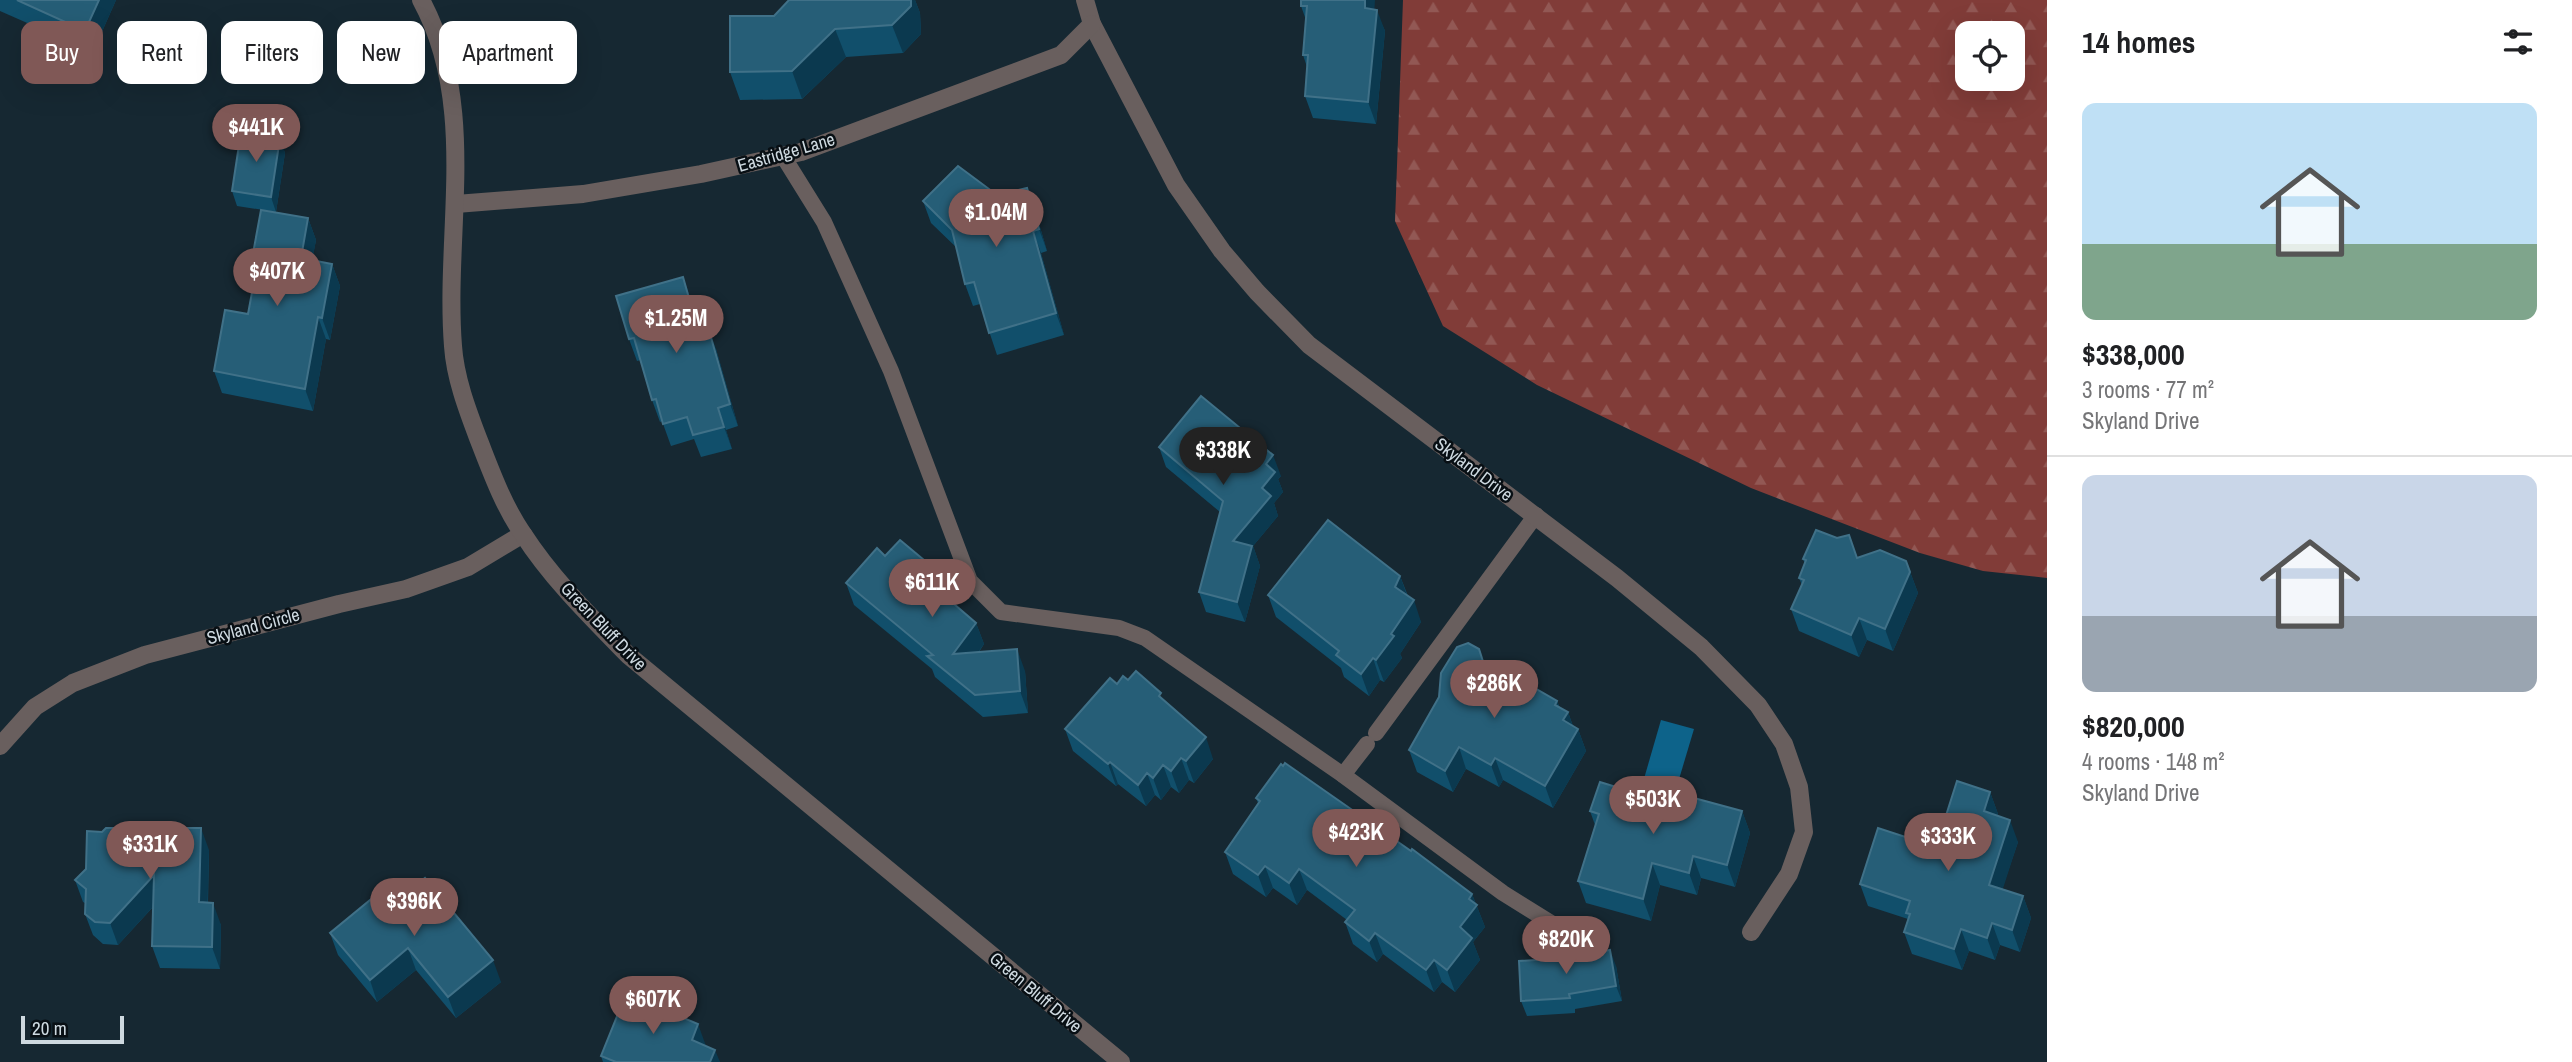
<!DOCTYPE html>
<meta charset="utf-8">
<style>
:root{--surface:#fff;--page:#f6f6f6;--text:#202124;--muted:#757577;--line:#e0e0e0;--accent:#805856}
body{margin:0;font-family:"Archivo Narrow",sans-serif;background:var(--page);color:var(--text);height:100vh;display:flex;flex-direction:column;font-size:26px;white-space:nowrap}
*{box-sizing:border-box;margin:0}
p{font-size:23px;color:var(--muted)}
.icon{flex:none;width:38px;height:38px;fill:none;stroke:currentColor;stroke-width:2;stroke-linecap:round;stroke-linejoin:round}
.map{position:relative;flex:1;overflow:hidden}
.drawer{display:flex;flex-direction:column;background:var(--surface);width:525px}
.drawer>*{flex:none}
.banner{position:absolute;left:21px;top:21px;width:665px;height:63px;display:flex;gap:14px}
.tools{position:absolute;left:1955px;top:21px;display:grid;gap:14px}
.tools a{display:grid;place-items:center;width:70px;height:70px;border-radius:14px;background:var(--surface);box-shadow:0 7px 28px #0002;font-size:35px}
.scale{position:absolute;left:21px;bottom:18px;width:103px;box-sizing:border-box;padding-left:7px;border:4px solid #ced9e0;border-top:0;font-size:19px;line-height:24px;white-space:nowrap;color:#ced9e0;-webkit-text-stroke:5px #080f14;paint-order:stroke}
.price{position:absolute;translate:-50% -60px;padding:0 16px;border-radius:24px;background:var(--accent);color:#fff;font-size:23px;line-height:46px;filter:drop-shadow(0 2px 4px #0008)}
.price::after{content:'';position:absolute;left:50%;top:42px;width:21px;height:16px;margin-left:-10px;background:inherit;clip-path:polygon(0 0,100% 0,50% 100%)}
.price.active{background:#222;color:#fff}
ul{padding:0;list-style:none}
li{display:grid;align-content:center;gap:14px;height:371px;padding:0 35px}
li+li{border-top:2px solid var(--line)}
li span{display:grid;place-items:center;height:217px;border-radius:14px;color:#555}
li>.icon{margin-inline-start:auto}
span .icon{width:126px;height:126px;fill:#fffc;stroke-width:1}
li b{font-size:30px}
h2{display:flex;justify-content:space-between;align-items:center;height:84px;padding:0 35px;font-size:30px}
.pill{padding:0 24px;border-radius:14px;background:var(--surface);box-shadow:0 7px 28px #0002;font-size:24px;line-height:63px}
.pill.active{background:var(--accent);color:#fff}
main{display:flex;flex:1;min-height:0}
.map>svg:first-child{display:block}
.forest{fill:url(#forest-firs);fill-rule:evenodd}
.water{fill:#0d638a}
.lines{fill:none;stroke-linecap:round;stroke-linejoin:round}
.service{stroke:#695f5e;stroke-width:16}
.minor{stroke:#695f5e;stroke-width:18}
.tertiary{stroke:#695f5e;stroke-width:18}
.wall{fill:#114f6b}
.shaded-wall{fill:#0b394f}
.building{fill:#265e77;stroke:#407188;stroke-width:2}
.labels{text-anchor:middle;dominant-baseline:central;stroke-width:5;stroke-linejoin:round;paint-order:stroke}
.street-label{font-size:18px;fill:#ced9e0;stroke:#080f14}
</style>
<main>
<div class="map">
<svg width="2047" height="1062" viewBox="0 0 2047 1062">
<defs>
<pattern id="forest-firs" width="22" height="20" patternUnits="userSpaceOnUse" patternTransform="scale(1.75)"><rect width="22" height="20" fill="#813c38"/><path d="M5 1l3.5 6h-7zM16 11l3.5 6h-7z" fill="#925854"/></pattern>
</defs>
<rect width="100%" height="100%" fill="#162832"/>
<path class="forest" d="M1403 0H2047V578L1983 571 1920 553 1751 488 1537 385 1443 326 1395 221ZM1967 33H2012V79H1967Z"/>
<path class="water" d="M1661 720 1694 729 1671 806 1639 796Z"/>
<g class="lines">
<g class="service">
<path d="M783 156 824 222 891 371 970 581 1001 612 1119 628 1145 638 1343 775 1503 893 1556 926"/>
<path d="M1376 733 1536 515"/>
<path d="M1343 775 1367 744"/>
</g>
<g class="minor">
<path d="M1085 0 1092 24 1176 185 1222 251 1257 292 1309 345 1617 578 1701 647 1758 705 1784 744 1799 787 1804 832 1789 874 1751 932"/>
<path d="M456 204 583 194 701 174 801 152 1061 55 1092 24"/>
<path d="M0 746 35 707 73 683 145 655 339 604 406 589 468 567 523 534"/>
</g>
<path class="tertiary" d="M421 0C479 107 444 231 453 346 455 377 467 409 478 438 491 471 503 505 523 534 552 579 591 617 628 655L1121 1062"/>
</g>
<g class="wall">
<path d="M0 0H116L93 52 0 11Z"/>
<path d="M789 0H915L920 13 921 34 903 53 846 57 802 99 740 100 730 72 774 16Z"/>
<path d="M1301 6 1375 9 1385 31 1376 124 1313 118 1305 96 1307 67 1303 55 1306 20Z"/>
<path d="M280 138 285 153 276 212 237 206 232 191Z"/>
<path d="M997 195 1035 210 1047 251 1041 253 1064 335 997 355 980 304 973 306 965 284 957 248 931 223 923 201Z"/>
<path d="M308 218 316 240 312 260 332 264 340 286 330 340 326 339 313 411 222 393 214 371 248 314 256 270 252 259Z"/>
<path d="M691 299 700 329 716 349 738 426 726 430 732 449 701 457 694 439 671 446 662 421 660 422 652 400 641 360 637 361 629 339Z"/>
<path d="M1159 447 1281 476 1278 479 1283 492 1274 503 1278 516 1253 546 1260 566 1245 622 1206 612 1199 592 1220 512 1166 467Z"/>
<path d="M885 556 949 581 957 603 956 605 976 623 984 644 979 652 1025 671 1028 713 983 717 935 677 932 669 854 605 846 583Z"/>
<path d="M1857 557 1906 561 1918 593 1893 651 1867 640 1859 657 1799 631 1791 609 1802 585 1799 578 1805 564 1803 559Z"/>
<path d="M1400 576 1408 596 1421 622 1400 654 1402 658 1384 682 1380 680 1369 696 1344 677 1341 668 1276 617 1268 595Z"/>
<path d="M1488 674 1533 687 1557 701 1560 708 1568 712 1573 726 1578 729 1586 751 1553 808 1503 780 1499 787 1466 769 1453 792 1417 772 1409 750 1439 697Z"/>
<path d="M1128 680 1164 701 1213 759 1194 783 1189 780 1179 793 1171 787 1161 800 1155 795 1146 806 1118 784 1116 786 1073 751 1065 729 1117 684Z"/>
<path d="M1629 791 1742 811 1750 833 1735 887 1701 878 1697 895 1660 885 1651 921 1586 903 1578 881 1595 825 1590 811Z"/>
<path d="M1990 792 1998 814 1997 816 2018 842 2002 889 2023 896 2031 918 2020 952 2000 945 1995 960 1969 951 1962 970 1912 954 1904 932 1908 919 1868 906 1860 884 1936 847Z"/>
<path d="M1256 798 1472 894 1485 927 1473 942 1480 960 1455 992 1442 982 1434 992 1383 954 1377 962 1353 944 1345 922 1347 920 1307 890 1297 905 1273 888 1266 897 1233 874 1225 852 1258 803Z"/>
<path d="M209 850 208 903 221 925 220 969 160 968 152 946 153 907 118 945 103 944 93 935 85 914V903L83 902 75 880Z"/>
<path d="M386 910 501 982 456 1018 416 970 377 1002 338 955 330 933Z"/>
<path d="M1616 966 1622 1001 1575 1009V1013L1527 1016 1521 1001Z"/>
<path d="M706 1046 720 1062H603L601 1056Z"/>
</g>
<g class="shaded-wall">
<path d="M99 0H116L93 52 85 31Z"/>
<path d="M911 0H915L920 13 921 34 903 53 892 25Z"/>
<path d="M1365 0H1375L1373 30 1365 8Z"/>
<path d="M1377 10 1385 31 1376 124 1368 102Z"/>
<path d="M835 29 846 57 802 99 792 71Z"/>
<path d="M280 138 285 153 276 212 271 197Z"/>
<path d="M1027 188 1035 210 1047 251 1039 229Z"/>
<path d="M308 218 316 240 309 280 301 258Z"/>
<path d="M1033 231 1041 253 1064 335 1056 313Z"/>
<path d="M332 264 340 286 330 340 322 318Z"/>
<path d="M683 277 691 299 706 352 698 330Z"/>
<path d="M318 317 326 339 313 411 305 389Z"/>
<path d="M708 327 716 349 738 426 730 404Z"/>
<path d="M718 408 726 430 732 449 724 427Z"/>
<path d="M1273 455 1281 476 1278 479 1283 492 1274 503 1278 516 1253 546 1260 566 1245 622 1237 602 1233 541 1262 488 1266 464Z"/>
<path d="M1910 572 1918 593 1893 651 1885 629Z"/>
<path d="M1400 576 1408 598 1395 587Z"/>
<path d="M949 581 957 603 948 614 940 592Z"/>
<path d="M1414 600 1421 622 1400 654 1402 658 1384 682 1376 660 1391 634Z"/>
<path d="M1859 618 1867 640 1859 657 1851 635Z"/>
<path d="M976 623 984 644 961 676 953 654Z"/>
<path d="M1017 649 1025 671 1028 713 1020 691Z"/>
<path d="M1373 658 1380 680 1369 696 1361 674Z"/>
<path d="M1557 701 1564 719 1568 712 1575 733 1578 729 1586 751 1553 808 1545 786 1555 705Z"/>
<path d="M1206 737 1213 759 1194 783 1186 761Z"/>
<path d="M1459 747 1466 769 1453 792 1445 771Z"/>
<path d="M1181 758 1189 780 1179 793 1171 771Z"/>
<path d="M1495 758 1503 780 1499 787 1491 765Z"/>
<path d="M1110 762 1118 784 1116 786 1108 764Z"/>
<path d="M1163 765 1171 787 1161 800 1153 778Z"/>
<path d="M1147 773 1155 795 1146 806 1138 785Z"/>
<path d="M1990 792 1998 814 1992 833 1984 811Z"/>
<path d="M1742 811 1750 833 1735 887 1727 865Z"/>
<path d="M2010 820 2018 842 1997 907 1989 885Z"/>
<path d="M201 828 209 850 207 924 199 902Z"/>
<path d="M1693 856 1701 878 1697 895 1689 873Z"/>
<path d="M1652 863 1660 885 1651 921 1643 899Z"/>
<path d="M1265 866 1273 888 1266 897 1258 875Z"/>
<path d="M1299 869 1307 890 1297 905 1289 883Z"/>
<path d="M154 875 162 897 118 945 110 923Z"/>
<path d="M1472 894 1485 927 1473 942 1480 960 1455 992 1447 970 1469 899Z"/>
<path d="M2023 896 2031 918 2020 952 2012 930Z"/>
<path d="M213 903 221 925 220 969 212 947Z"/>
<path d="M1992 923 2000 945 1995 960 1987 938Z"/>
<path d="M1961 929 1969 951 1962 970 1954 949Z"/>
<path d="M1375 933 1383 954 1377 962 1369 941Z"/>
<path d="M408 948 416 970 377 1002 370 980Z"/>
<path d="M1610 950 1616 966 1622 1001 1616 986Z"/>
<path d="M493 960 501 982 456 1018 448 997Z"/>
<path d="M1434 960 1442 982 1434 992 1426 970Z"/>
<path d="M698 1024 706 1046 692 1040Z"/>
<path d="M715 1050 720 1062H710Z"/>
</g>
<g class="building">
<path d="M17 0H99L85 31Z"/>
<path d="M789 0H911V6L892 25 835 29 792 71 730 72V16H774Z"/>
<path d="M1301 0H1365V8L1377 10 1368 102 1305 96 1308 55H1303L1307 6H1301Z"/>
<path d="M241 132 280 138 271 197 232 191Z"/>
<path d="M958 166 997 195 1027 188 1039 229 1033 231 1056 313 989 333 974 282 965 284 952 230 923 201Z"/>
<path d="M261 210 308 218 301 258 332 264 322 318 318 317 305 389 214 371 225 310 248 314 258 260 252 259Z"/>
<path d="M683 277 698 330 708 327 730 404 718 408 724 427 693 435 687 417 663 424 656 399 652 400 634 338 629 339 616 296Z"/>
<path d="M1201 396 1273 455 1266 464 1275 472 1262 488 1271 496 1233 541 1252 546 1237 602 1199 592 1223 501 1159 447Z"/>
<path d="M1328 520 1400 576 1395 587 1414 600 1391 634 1394 636 1376 660 1373 658 1361 674 1336 655 1339 651 1268 595Z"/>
<path d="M1816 530 1837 538 1849 535 1857 558 1880 550 1906 561 1910 572 1885 629 1859 618 1851 635 1791 609 1804 580 1799 578 1806 560 1803 559Z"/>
<path d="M900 540 949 581 940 592 976 623 953 654 1017 649 1020 691 975 695 927 656 933 655 846 583 877 548 885 556Z"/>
<path d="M1468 643 1479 649 1487 674 1518 671 1528 677 1533 687 1557 701 1555 705 1568 712 1563 720 1578 729 1545 786 1495 758 1491 765 1459 747 1445 771 1409 750 1439 697 1441 673 1457 647Z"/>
<path d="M1136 671 1161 693 1159 696 1206 737 1186 761 1181 758 1171 771 1163 765 1153 778 1147 773 1138 785 1110 762 1108 764 1065 729 1110 678 1117 684 1123 676 1128 680Z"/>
<path d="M1285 763 1411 851 1412 849 1472 894 1469 899 1477 905 1460 927 1472 938 1447 970 1434 960 1426 970 1375 933 1369 941 1345 922 1355 910 1299 869 1289 883 1265 866 1258 875 1225 852 1260 801 1256 798 1281 764 1283 766Z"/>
<path d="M1631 781 1742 811 1727 865 1693 856 1689 873 1652 863 1643 899 1578 881 1599 814 1590 811 1600 782 1629 791Z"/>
<path d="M1957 781 1990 792 1984 811 2010 820 1989 885 2023 896 2012 930 1992 923 1987 938 1961 929 1954 949 1904 932 1910 914 1906 913 1910 901 1860 884 1878 828 1936 847Z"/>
<path d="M106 828H201L199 902 213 903 212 947 152 946 154 875 110 923 95 922 85 914 86 889 75 880 86 869 87 831 102 832Z"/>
<path d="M425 878 493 960 448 997 408 948 370 980 330 933 375 896 386 910Z"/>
<path d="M1610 950 1616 986 1569 994 1570 998 1521 1001 1519 961 1567 958Z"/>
<path d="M626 994 698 1024 692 1040 715 1050 710 1062H616L601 1056Z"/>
</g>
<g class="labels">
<g class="street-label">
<text transform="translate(786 152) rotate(-16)">Eastridge Lane</text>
<text transform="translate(1474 469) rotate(37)">Skyland Drive</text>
<text transform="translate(253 626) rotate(-15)">Skyland Circle</text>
<text transform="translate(604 626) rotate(46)">Green Bluff Drive</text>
<text transform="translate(1036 992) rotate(40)">Green Bluff Drive</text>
</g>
</g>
</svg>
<div class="tools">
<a><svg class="icon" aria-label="locate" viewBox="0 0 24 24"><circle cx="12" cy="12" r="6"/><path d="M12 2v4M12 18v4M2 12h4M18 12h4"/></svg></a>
</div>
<div class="scale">20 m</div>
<b class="price" style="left:256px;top:164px">$441K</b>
<b class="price" style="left:996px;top:249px">$1.04M</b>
<b class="price" style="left:277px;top:308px">$407K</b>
<b class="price" style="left:676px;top:355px">$1.25M</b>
<b class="price active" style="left:1223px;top:487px">$338K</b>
<b class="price" style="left:932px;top:619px">$611K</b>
<b class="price" style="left:1494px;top:720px">$286K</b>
<b class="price" style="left:1653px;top:836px">$503K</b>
<b class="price" style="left:1356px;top:869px">$423K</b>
<b class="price" style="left:1948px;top:873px">$333K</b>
<b class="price" style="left:150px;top:881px">$331K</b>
<b class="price" style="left:414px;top:938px">$396K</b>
<b class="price" style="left:1566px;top:976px">$820K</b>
<b class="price" style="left:653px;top:1036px">$607K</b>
<div class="banner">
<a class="pill active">Buy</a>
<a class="pill">Rent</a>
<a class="pill">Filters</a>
<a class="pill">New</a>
<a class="pill">Apartment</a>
</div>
</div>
<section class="drawer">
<h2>14 homes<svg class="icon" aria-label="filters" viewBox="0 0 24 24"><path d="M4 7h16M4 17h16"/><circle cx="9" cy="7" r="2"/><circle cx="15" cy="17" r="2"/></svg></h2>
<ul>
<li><span style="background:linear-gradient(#bfe0f5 65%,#7fa58c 0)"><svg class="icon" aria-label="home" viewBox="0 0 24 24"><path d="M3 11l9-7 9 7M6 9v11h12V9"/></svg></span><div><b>$338,000</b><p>3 rooms · 77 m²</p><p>Skyland Drive</p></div></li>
<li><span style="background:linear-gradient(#c9d6e8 65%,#9aa5b1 0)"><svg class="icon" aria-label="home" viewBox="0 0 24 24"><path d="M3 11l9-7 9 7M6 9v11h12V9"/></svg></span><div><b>$820,000</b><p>4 rooms · 148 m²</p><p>Skyland Drive</p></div></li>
</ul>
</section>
</main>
